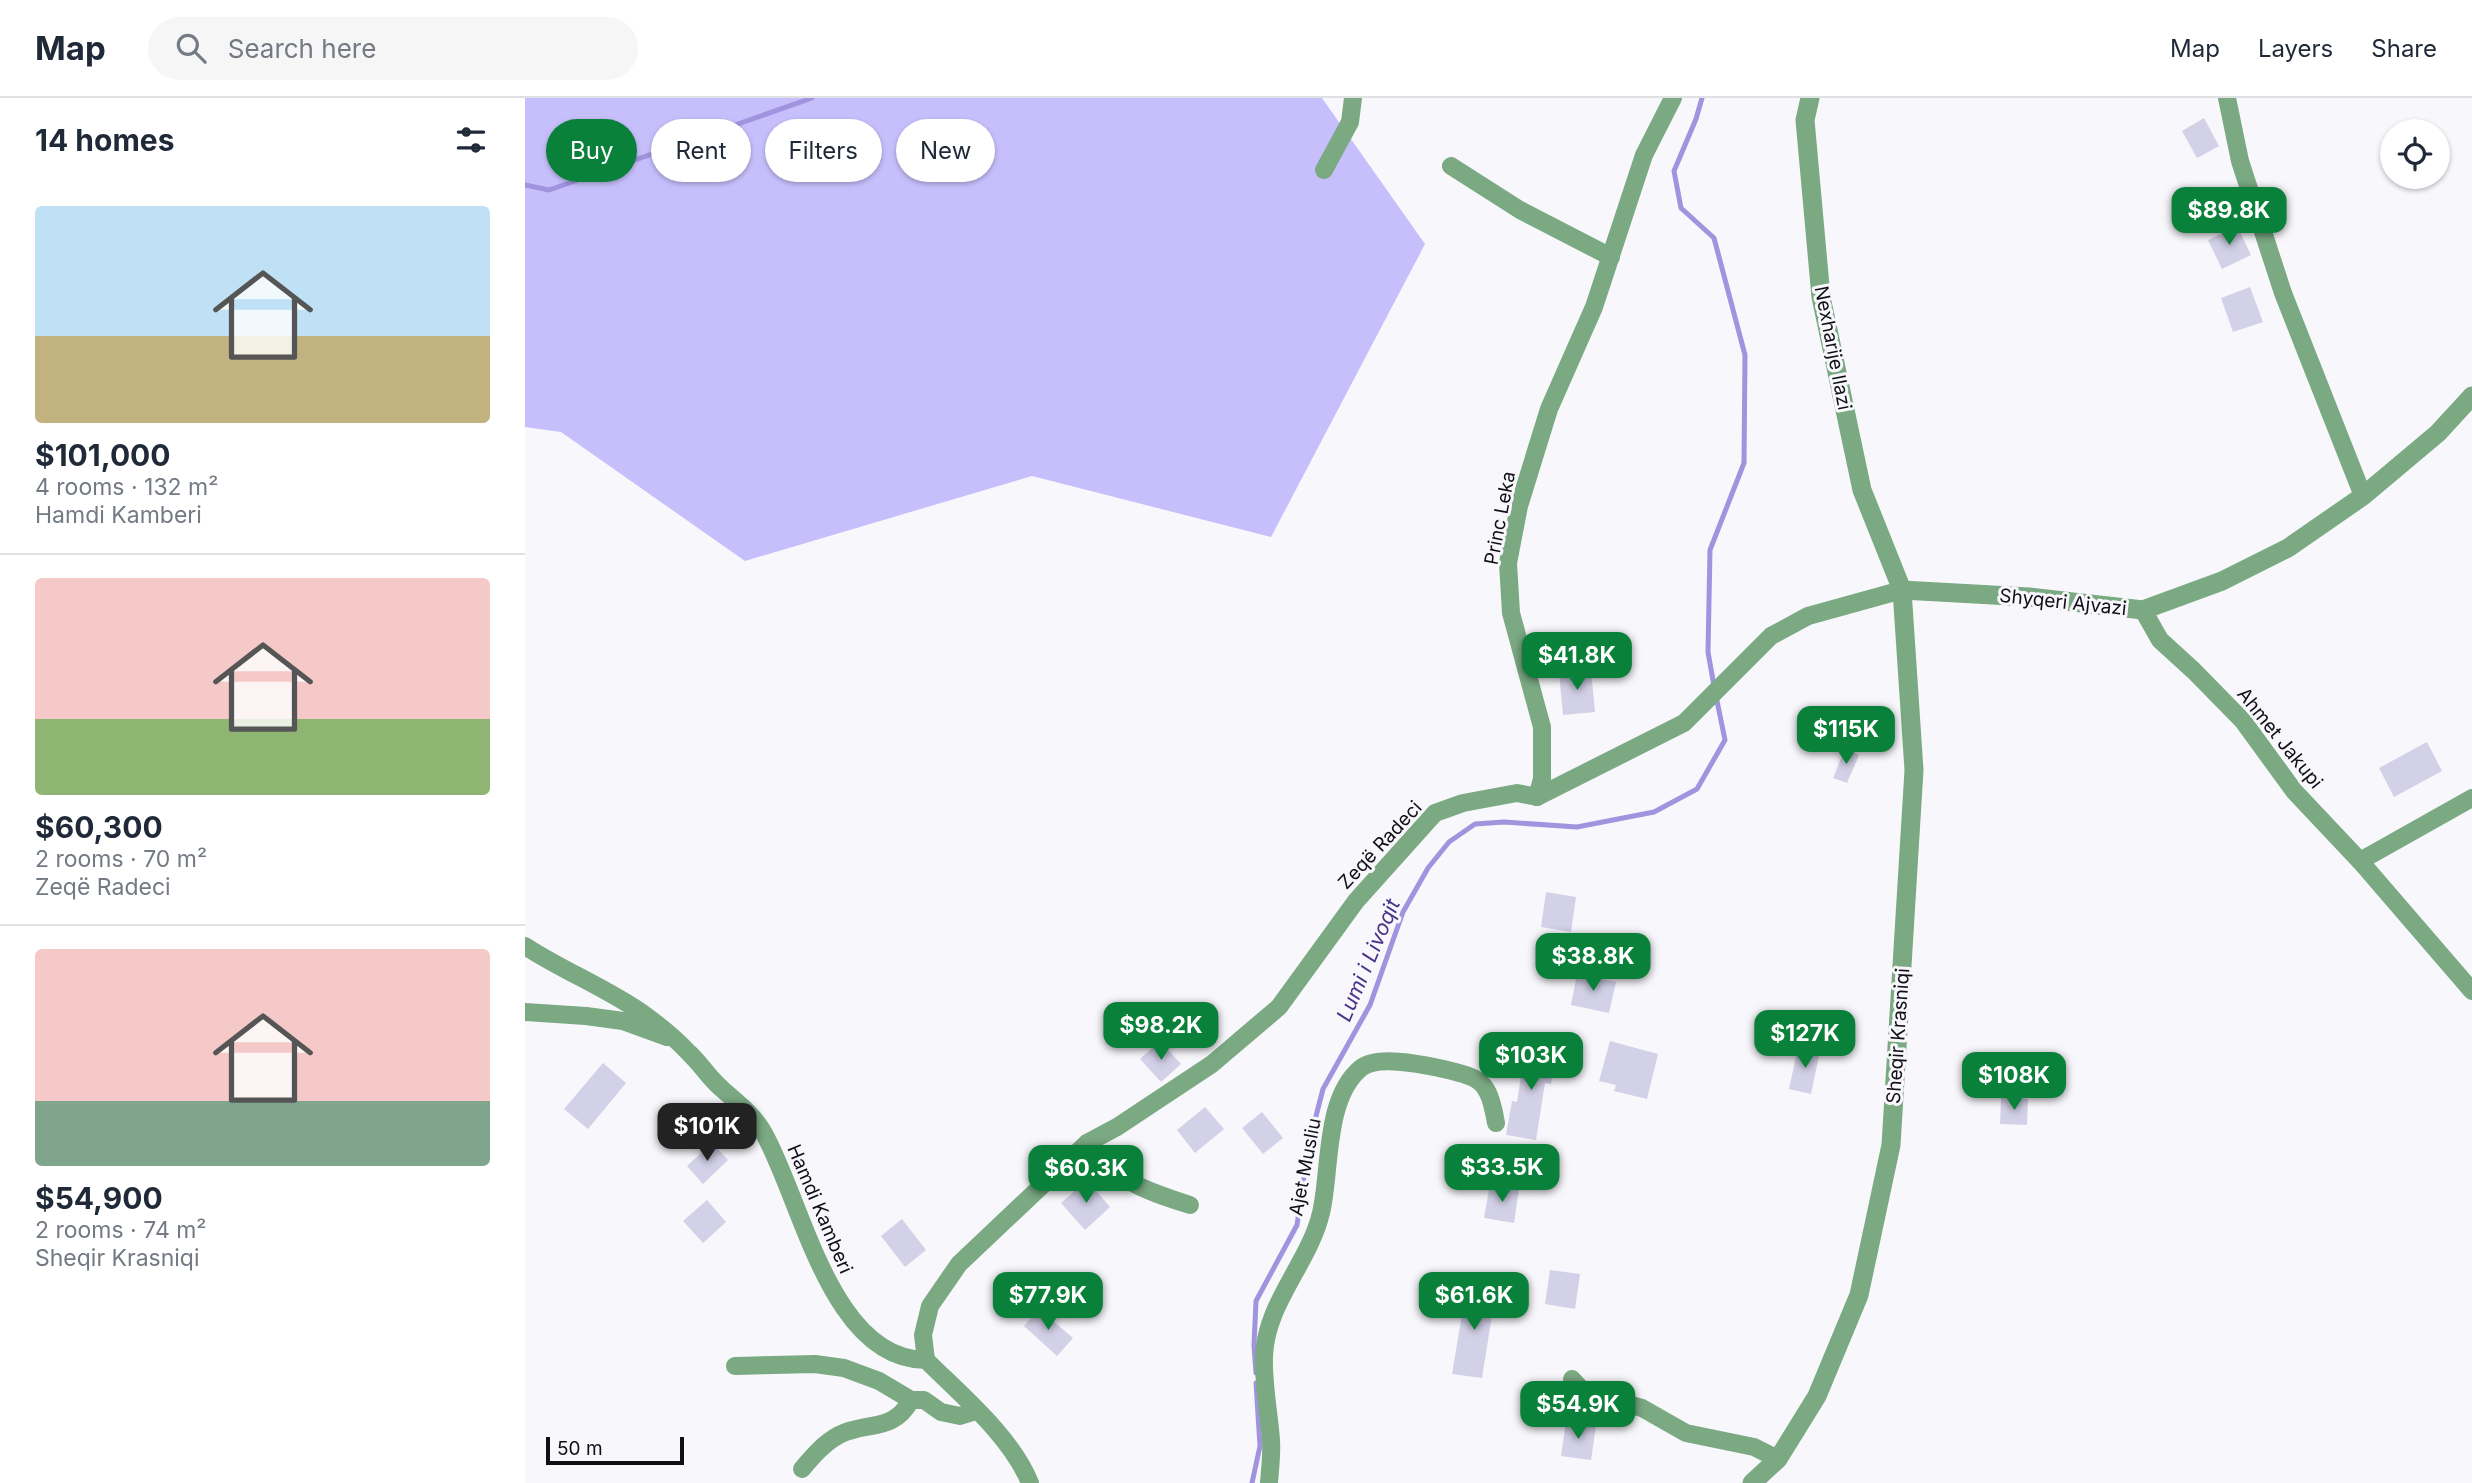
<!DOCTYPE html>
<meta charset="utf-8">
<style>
:root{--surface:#fff;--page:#f6f6f7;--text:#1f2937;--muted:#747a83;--line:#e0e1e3;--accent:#0a813a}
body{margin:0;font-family:Inter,sans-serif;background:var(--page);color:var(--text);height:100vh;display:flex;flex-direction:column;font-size:26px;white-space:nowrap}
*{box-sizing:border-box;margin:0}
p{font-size:23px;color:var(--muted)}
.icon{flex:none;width:38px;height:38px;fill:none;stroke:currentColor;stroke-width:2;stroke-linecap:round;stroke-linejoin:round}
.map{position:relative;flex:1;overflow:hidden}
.sheet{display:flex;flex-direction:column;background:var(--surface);width:525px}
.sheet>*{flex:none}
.hud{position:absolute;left:21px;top:21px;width:665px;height:63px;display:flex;gap:14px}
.tools{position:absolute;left:1855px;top:21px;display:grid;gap:14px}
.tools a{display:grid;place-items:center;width:70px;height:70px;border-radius:50%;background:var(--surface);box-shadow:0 2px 5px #0004;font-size:35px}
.scale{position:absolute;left:21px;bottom:18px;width:138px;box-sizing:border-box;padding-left:7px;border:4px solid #100f16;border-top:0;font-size:19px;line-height:24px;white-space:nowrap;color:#100f16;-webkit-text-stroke:5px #f8f7fc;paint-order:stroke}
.price{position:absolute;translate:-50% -60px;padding:0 16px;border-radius:14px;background:var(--accent);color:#fff;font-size:23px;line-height:46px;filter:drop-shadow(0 2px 4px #0008)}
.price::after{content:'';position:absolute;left:50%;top:42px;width:21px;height:16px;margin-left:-10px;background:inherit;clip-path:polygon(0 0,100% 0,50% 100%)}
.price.selected{background:#222;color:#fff}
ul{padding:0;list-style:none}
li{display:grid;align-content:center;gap:14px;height:371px;padding:0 35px}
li+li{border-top:2px solid var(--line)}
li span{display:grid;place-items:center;height:217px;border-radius:7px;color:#555}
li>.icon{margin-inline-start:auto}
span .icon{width:126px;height:126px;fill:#fffc;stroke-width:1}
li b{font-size:30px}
h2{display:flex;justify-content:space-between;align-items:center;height:84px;padding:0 35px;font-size:30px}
.pill{padding:0 24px;border-radius:32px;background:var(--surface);box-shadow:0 2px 5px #0004;font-size:24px;line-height:63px}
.pill.selected{background:var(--accent);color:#fff}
header{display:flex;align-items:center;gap:42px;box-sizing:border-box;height:98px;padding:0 35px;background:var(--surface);border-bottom:2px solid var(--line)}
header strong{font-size:33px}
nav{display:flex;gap:38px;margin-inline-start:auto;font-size:24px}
.search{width:490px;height:63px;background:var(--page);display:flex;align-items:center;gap:18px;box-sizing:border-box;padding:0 24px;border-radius:38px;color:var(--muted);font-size:26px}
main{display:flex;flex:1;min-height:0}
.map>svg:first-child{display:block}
.forest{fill:#c7bffc}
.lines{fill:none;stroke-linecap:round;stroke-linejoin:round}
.stream{stroke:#a094de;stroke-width:5}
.building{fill:#d3d1e7}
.minor{stroke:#7aa982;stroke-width:18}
.tertiary{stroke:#7aa982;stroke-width:19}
.labels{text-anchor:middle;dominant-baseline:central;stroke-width:6;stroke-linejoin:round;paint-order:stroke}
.street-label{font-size:19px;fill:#100f16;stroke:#f8f7fc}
.water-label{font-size:21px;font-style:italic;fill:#493389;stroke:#f8f7fc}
</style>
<header>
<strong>Map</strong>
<div class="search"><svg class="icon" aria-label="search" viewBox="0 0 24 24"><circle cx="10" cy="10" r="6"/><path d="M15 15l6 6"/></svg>Search here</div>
<nav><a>Map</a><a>Layers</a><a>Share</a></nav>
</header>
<main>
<section class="sheet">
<h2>14 homes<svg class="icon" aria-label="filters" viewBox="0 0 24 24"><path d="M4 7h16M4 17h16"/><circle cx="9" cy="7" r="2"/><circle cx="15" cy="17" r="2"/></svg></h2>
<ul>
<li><span style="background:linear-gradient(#bfe0f5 60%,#c2b280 0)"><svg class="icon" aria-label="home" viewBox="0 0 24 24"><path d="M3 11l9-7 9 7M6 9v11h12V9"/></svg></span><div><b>$101,000</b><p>4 rooms · 132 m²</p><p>Hamdi Kamberi</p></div></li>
<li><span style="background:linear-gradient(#f6c9c9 65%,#8fb573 0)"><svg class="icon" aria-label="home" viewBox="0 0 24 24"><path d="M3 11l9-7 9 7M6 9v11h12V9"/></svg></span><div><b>$60,300</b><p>2 rooms · 70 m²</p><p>Zeqë Radeci</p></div></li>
<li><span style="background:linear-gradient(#f6c9c9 70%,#7fa58c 0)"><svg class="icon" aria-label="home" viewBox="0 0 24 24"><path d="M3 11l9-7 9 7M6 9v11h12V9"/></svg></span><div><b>$54,900</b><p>2 rooms · 74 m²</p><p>Sheqir Krasniqi</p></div></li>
</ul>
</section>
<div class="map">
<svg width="1947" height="1385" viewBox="0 0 1947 1385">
<rect width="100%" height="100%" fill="#f8f7fc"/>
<path class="forest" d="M0 0H797L900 146 746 439 507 378 220 463 36 334 0 329Z"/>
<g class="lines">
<g class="stream">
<path d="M1177 0 1171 21 1149 73 1156 110 1189 140 1220 257 1219 365 1185 452 1183 554 1189 588"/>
<path d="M0 87 24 92 287 0"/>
<path d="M731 1275 729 1247 731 1203 772 1127 784 1045 798 991 845 907 878 814 903 770 924 744 950 726 979 724 1052 729 1129 714 1172 691 1200 642 1191 598"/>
<path d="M727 1385 735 1348 731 1285"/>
</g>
</g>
<g class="building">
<path d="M1679 20 1694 48 1672 60 1657 33Z"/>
<path d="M1712 128 1726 157 1697 171 1683 142Z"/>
<path d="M1725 189 1738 224 1708 234 1696 200Z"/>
<path d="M1066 572 1070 614 1038 617 1034 575Z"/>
<path d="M1902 644 1917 673 1869 699 1854 670Z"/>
<path d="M1320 651 1334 657 1322 685 1308 680Z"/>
<path d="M1021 794 1051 799 1046 834 1016 829Z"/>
<path d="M1052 876 1091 884 1084 915 1046 907Z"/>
<path d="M635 943 656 966 636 984 615 961Z"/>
<path d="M1085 943 1133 956 1122 1001 1089 993 1091 987 1074 983Z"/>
<path d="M1001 947 1031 951 1026 986 1020 985 1011 1042 981 1037 987 1003 992 1004Z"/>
<path d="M1273 949 1295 953 1286 996 1264 991Z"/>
<path d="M78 965 101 985 63 1031 39 1011Z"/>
<path d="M1476 1000 1503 1001 1502 1027 1475 1026Z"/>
<path d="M680 1009 699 1031 670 1055 652 1032Z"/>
<path d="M737 1014 758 1040 738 1056 717 1030Z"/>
<path d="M187 1045 203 1062 178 1086 162 1068Z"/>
<path d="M562 1082 585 1109 560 1132 536 1105Z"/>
<path d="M965 1086 994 1091 989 1125 959 1120Z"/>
<path d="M182 1102 201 1124 178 1145 158 1123Z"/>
<path d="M377 1121 401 1152 380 1169 356 1138Z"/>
<path d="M1025 1172 1055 1176 1050 1211 1020 1206Z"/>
<path d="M942 1187 971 1192 957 1280 927 1276Z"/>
<path d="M514 1211 548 1240 532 1258 499 1228Z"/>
<path d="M1041 1323 1071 1328 1066 1362 1036 1358Z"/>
</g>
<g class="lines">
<g class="minor">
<path d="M1702 0 1715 63 1758 195 1838 398"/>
<path d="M926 68 995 112 1086 159"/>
<path d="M799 72 825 24 828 0"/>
<path d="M1618 512 1635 542 1669 573 1718 623 1769 693 1835 763 1947 893"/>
<path d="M1012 699 1017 681V629L986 515 983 465 994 408 1024 311 1069 209 1119 57 1148 0"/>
<path d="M1835 763 1947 700"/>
<path d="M0 848C38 873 82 890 120 917 135 928 151 941 164 955 176 966 184 980 196 990 211 1004 226 1014 237 1032 276 1097 304 1262 401 1262 436 1297 486 1338 505 1385"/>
<path d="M0 914 61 918 98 923 142 939"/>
<path d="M562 1045C593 1084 619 1092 665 1107"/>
<path d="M401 1262 398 1237 405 1208 434 1166 562 1045 592 1029 687 966 754 909 831 803 910 715 938 705 992 695 1012 699 1159 625 1246 538 1283 518 1377 492"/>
<path d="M210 1268 290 1266 319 1270 354 1283 386 1302H399L416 1314 435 1318 451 1313"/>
<path d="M1047 1281 1059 1294 1117 1310 1161 1335 1229 1349 1253 1361"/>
<path d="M277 1371C288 1358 299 1345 314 1337 342 1323 368 1335 386 1302"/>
<path d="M744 1385C745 1371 747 1356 746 1342 744 1315 738 1286 739 1258 741 1205 784 1165 796 1115 806 1073 799 1000 836 970 852 957 895 966 914 970 956 980 963 980 971 1025"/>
</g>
<g class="tertiary">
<path d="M1377 492 1504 499 1618 512 1697 483 1763 450 1838 398 1913 335 1947 298"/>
<path d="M1227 1385 1253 1361 1292 1298 1334 1197 1366 1047 1389 672 1377 492 1337 392 1296 199 1280 22 1285 0"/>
</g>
</g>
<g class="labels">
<g class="street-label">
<text transform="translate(1308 250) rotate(79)">Nexharije Ilazi</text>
<text transform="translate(975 420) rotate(-79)">Princ Leka</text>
<text transform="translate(1538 504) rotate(6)">Shyqeri Ajvazi</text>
<text transform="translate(1755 640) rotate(51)">Ahmet Jakupi</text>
<text transform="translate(855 747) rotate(-47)">Zeqë Radeci</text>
<text transform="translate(1373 938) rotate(-86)">Sheqir Krasniqi</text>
<text transform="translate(780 1069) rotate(-79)">Ajet Musliu</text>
<text transform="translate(295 1111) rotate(67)">Hamdi Kamberi</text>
</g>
<g class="water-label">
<text transform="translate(843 862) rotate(-67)">Lumi i Livoqit</text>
</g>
</g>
</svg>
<div class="tools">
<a><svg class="icon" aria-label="locate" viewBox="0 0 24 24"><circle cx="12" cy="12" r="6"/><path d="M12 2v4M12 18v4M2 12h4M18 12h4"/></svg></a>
</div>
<div class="scale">50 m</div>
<b class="price" style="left:1704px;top:149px">$89.8K</b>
<b class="price" style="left:1052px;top:594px">$41.8K</b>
<b class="price" style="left:1321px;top:668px">$115K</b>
<b class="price" style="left:1068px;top:895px">$38.8K</b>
<b class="price" style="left:636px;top:964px">$98.2K</b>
<b class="price" style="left:1280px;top:972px">$127K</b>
<b class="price" style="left:1006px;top:994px">$103K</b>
<b class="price" style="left:1489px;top:1014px">$108K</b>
<b class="price selected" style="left:182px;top:1065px">$101K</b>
<b class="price" style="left:977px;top:1106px">$33.5K</b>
<b class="price" style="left:561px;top:1107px">$60.3K</b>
<b class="price" style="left:523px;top:1234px">$77.9K</b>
<b class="price" style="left:949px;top:1234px">$61.6K</b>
<b class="price" style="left:1053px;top:1343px">$54.9K</b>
<div class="hud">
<a class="pill selected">Buy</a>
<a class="pill">Rent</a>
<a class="pill">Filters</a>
<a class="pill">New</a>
</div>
</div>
</main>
